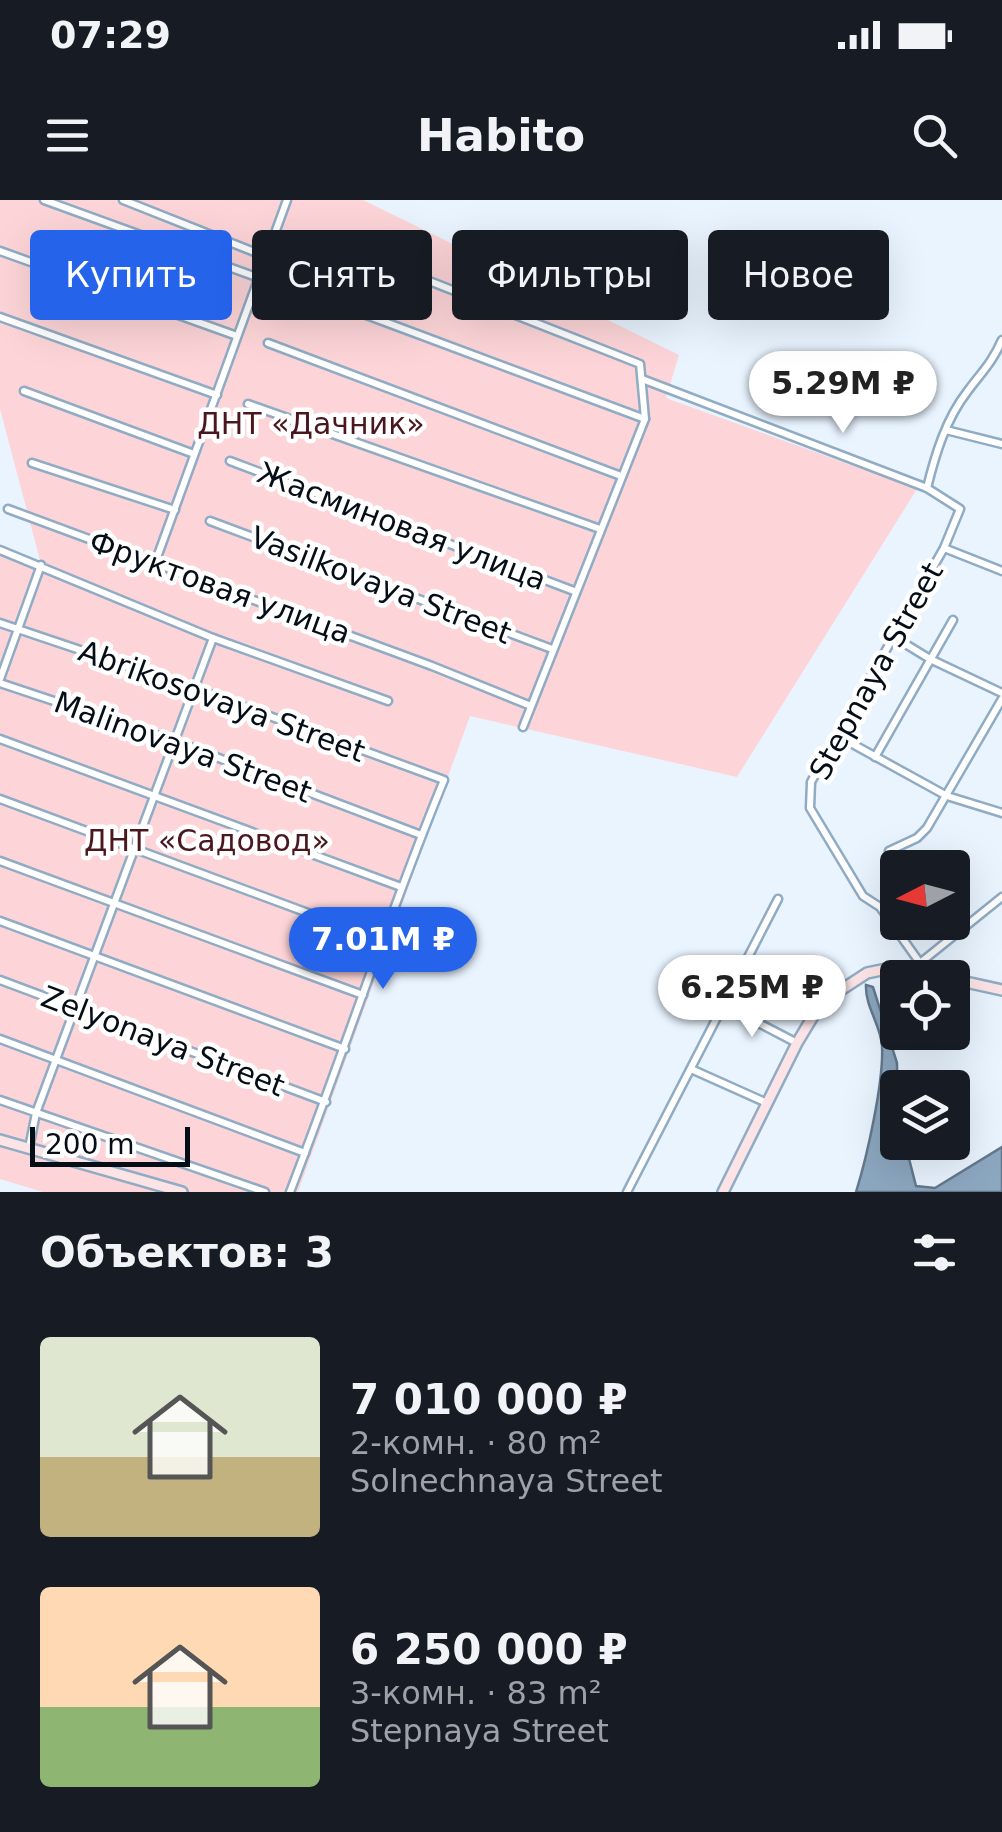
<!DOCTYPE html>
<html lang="ru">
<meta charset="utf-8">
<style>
:root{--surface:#171b24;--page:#20242c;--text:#f1f3f6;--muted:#9ea1a6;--accent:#2563eb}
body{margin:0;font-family:"DejaVu Sans",sans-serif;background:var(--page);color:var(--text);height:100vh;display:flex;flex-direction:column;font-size:38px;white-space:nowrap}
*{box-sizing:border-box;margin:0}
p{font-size:32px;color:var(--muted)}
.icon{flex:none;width:55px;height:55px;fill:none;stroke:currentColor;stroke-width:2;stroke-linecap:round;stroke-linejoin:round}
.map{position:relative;height:992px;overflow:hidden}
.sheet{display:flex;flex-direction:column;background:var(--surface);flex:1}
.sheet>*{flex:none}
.hud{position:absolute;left:30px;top:30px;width:942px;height:90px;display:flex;gap:20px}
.needle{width:65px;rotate:264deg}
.buttons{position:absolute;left:880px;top:650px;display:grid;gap:20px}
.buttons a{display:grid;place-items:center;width:90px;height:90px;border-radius:10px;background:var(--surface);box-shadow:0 10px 40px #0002;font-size:50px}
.scale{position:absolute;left:30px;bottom:25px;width:160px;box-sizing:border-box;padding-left:10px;border:5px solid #050e17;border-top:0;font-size:28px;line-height:35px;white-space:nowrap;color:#050e17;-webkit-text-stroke:8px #fff;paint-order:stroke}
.price{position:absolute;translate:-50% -85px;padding:0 22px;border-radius:35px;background:#fff;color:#222;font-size:32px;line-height:65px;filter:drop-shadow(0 2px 5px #0008)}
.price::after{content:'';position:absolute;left:50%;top:60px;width:30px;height:22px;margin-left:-15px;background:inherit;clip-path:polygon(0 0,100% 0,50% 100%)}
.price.selected{background:var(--accent);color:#fff}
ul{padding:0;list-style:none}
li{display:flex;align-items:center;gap:30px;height:250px;padding:0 40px}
li span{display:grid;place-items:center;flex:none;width:280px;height:200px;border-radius:10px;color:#555}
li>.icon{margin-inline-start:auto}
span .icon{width:120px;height:120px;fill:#fffc;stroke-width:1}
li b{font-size:42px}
h2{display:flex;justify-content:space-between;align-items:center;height:120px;padding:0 40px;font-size:42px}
.chip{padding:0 35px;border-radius:10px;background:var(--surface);box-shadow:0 10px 40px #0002;font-size:35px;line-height:90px}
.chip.selected{background:var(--accent);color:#fff}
.status{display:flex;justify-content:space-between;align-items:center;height:70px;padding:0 50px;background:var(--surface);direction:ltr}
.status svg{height:28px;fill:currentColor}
header{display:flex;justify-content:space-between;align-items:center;height:130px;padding:0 40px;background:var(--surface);font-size:45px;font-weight:600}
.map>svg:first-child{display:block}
.green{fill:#fdd5d8}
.water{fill:#8ca7c0;stroke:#64798d;stroke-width:2.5}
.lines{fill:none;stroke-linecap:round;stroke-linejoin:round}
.street-casing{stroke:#90abc4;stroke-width:11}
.secondary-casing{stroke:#90abc4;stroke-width:14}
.street{stroke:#fff;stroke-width:6}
.secondary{stroke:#fce3e5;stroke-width:9}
.labels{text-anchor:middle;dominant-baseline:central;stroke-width:9;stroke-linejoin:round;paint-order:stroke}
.park-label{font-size:30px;fill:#4a171f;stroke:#fff}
.street-label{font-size:30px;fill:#050e17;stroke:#fff}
</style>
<div class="status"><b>07:29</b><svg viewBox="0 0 49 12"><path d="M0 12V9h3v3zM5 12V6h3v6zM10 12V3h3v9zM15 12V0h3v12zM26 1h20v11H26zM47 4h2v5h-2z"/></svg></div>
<header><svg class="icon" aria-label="menu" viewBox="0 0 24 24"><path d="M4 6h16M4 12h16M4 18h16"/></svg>Habito<svg class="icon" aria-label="search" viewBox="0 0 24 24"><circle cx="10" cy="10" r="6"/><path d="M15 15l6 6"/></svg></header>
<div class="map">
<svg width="1002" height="992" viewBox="0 0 1002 992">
<rect width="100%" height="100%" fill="#e9f4ff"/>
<path class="green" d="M0 0H363L679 155 666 198 917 289 737 577 470 516 298 992H43L0 979V348L41 364 0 209Z"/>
<path class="water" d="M866 785 873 787 897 863 898 942 905 943 916 986 935 988 1002 947V992H856C867 957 884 881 882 846 881 825 865 807 866 785Z"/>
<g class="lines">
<g class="street-casing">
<g id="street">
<path d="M44 0 259 78"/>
<path d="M123 0 267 57"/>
<path d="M320 38 640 164 645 219 523 527"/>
<path d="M0 51 237 136"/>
<path d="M294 88 645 219"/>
<path d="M0 117 217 195"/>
<path d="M268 143 621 276"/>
<path d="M642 179 927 288 960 309 944 348 811 582 810 608 863 696 880 707 920 763V773"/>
<path d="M24 191 194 254"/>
<path d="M248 204 600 329"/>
<path d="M946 230 1002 244"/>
<path d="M230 261 574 391"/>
<path d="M32 263 175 310"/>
<path d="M927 288C935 255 946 219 967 192 981 173 992 163 1002 140"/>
<path d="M8 309 432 466 531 506"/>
<path d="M210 321 552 449"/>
<path d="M944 348 1002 371"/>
<path d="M0 350 213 438 388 501"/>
<path d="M155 363 287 0"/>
<path d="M0 423 193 488 444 580C388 716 343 855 290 992"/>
<path d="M894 437 930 459 1002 493"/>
<path d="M0 479 41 365"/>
<path d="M0 483 174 541 421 635"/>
<path d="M838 536 947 596 1002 613"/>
<path d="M0 539 401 687"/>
<path d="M875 557 953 420"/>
<path d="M0 599 381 740"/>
<path d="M889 651 917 638 927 628 1002 499"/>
<path d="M0 661 363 795"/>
<path d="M0 721 345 849"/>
<path d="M920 763 1002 697"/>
<path d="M0 780 326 902"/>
<path d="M724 805 797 843"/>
<path d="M0 839 305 953"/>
<path d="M691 869 767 903"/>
<path d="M0 900 265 992"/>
<path d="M29 948 36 913 213 438"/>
<path d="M627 992 778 699"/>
</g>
</g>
<g class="secondary-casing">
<g id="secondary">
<path d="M952 779 1002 790"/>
<path d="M0 940 182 992"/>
<path d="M723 992 797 843 821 803 867 773 891 768 943 778"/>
</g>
</g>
<use href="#street" class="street"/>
<use href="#secondary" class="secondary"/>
</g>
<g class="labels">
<g class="park-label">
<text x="311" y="223">ДНТ «Дачник»</text>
<text x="207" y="640">ДНТ «Садовод»</text>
</g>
<g class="street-label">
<text transform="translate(402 326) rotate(21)">Жасминовая улица</text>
<text transform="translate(381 385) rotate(21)">Vasilkovaya Street</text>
<text transform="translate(220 387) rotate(20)">Фруктовая улица</text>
<text transform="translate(876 471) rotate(-61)">Stepnaya Street</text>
<text transform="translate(222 501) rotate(20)">Abrikosovaya Street</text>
<text transform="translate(183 547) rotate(20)">Malinovaya Street</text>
<text transform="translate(163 841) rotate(21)">Zelyonaya Street</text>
</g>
</g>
</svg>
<div class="buttons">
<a><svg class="needle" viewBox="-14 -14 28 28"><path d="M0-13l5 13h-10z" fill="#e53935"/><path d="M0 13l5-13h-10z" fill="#9ea1a6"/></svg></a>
<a><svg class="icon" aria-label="locate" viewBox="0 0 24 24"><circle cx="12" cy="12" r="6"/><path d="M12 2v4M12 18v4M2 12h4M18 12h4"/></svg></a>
<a><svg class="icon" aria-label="layers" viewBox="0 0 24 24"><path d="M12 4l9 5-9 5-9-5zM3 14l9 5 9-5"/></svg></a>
</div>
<div class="scale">200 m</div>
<b class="price" style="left:843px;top:236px">5.29M ₽</b>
<b class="price selected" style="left:383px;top:792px">7.01M ₽</b>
<b class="price" style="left:752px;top:840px">6.25M ₽</b>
<div class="hud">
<a class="chip selected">Купить</a>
<a class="chip">Снять</a>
<a class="chip">Фильтры</a>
<a class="chip">Новое</a>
</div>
</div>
<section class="sheet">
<h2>Объектов: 3<svg class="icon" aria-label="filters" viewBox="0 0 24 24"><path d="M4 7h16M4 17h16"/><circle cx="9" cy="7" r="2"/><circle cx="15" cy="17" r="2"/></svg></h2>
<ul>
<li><span style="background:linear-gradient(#dfe7d0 60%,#c2b280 0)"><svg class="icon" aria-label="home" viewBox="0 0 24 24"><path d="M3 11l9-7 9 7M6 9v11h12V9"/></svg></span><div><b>7 010 000 ₽</b><p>2-комн. · 80 m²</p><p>Solnechnaya Street</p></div></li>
<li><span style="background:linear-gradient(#ffd9b3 60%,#8fb573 0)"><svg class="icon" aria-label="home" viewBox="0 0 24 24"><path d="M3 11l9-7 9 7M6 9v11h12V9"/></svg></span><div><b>6 250 000 ₽</b><p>3-комн. · 83 m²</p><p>Stepnaya Street</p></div></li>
</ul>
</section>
